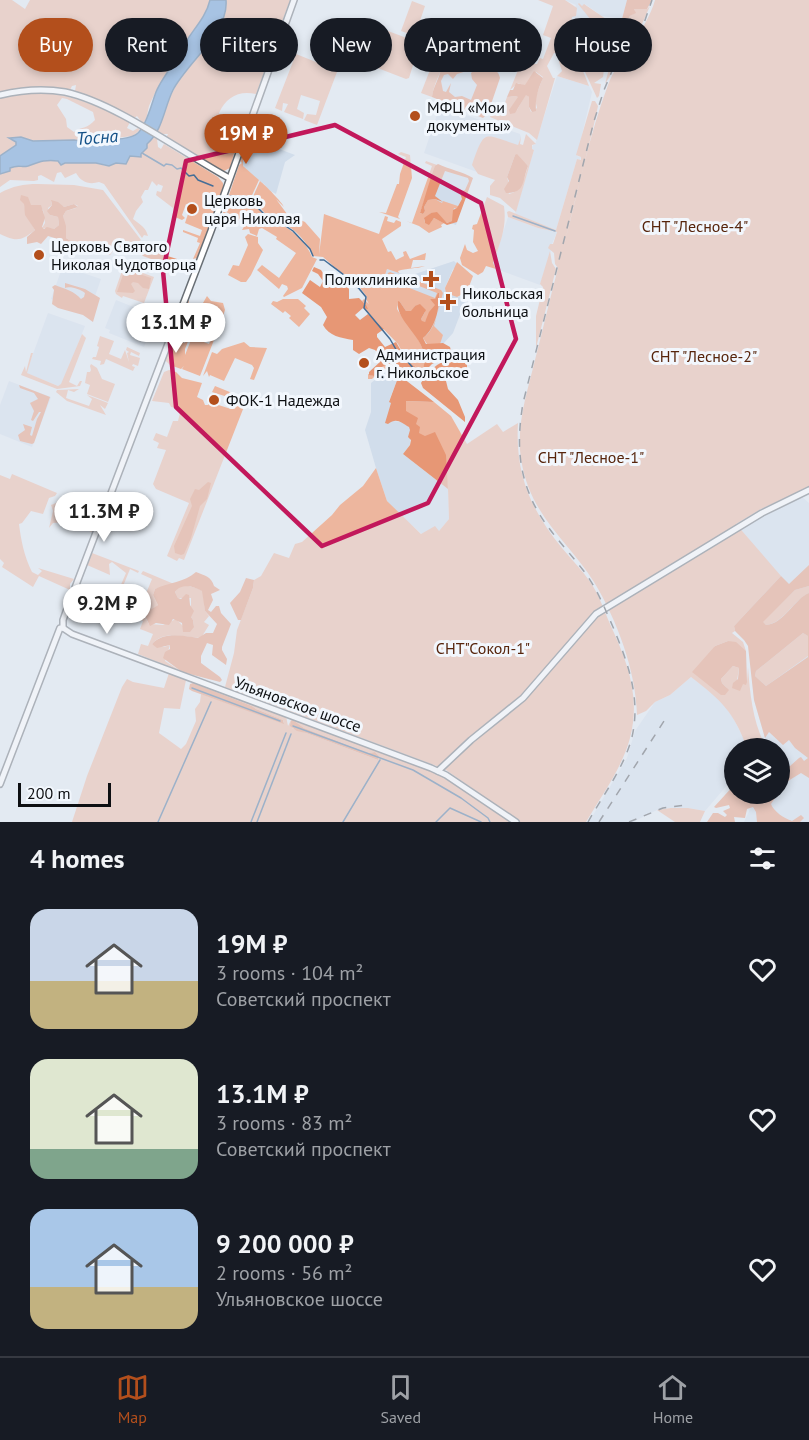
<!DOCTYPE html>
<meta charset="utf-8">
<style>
:root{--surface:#171b24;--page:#242831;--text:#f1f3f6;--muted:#9ea1a6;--line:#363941;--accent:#b34f1c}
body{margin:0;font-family:"PT Sans",sans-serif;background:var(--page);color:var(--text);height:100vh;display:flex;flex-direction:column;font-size:22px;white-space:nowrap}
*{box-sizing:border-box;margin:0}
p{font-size:20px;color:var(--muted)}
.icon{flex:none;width:33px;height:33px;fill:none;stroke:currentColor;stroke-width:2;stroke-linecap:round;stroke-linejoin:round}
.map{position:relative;height:822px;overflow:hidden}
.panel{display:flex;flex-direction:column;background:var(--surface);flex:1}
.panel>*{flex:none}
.hud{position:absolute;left:18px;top:18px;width:774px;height:54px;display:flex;gap:12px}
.controls{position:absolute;left:724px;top:738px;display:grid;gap:12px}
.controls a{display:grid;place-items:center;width:66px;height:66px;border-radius:50%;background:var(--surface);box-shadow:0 3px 9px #0003;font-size:30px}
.scale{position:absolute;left:18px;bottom:15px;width:93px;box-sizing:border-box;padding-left:6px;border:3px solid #0d0f12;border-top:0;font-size:16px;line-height:21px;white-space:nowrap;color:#0d0f12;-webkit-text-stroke:4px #f2f7fd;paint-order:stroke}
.price{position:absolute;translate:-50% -51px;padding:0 14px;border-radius:21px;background:#fff;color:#222;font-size:20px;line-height:39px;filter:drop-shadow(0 2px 3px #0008)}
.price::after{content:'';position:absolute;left:50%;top:36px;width:18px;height:14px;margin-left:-9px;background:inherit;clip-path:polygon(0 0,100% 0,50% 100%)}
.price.on{background:var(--accent);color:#fff}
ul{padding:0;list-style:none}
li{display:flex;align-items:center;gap:18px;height:150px;padding:0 30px}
li span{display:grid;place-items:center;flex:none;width:168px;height:120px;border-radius:18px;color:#555}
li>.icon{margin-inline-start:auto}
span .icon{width:72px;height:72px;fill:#fffc;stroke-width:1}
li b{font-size:26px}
h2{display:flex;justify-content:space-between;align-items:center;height:72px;padding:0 30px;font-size:26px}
.pill{padding:0 21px;border-radius:27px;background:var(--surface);box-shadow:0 3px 9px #0003;font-size:21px;line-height:54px}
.pill.on{background:var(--accent);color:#fff}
.tab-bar{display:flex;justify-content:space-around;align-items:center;height:84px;border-top:2px solid var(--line);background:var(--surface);font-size:16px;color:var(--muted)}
.tab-bar a{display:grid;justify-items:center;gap:3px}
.tab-bar .on{color:var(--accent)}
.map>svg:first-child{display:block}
.built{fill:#d1ddeb}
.green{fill:#edb69e;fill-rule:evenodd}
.forest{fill:#e79775;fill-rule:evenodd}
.water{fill:#5d96d0;stroke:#456e97;stroke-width:1.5}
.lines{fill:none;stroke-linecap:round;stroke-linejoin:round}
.stream{stroke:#456e97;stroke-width:1.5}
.secondary-casing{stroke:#696f75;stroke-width:8}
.secondary{stroke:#fff;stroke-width:5}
.rail{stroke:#515459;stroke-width:1.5;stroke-dasharray:8 8;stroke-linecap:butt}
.marked{fill:none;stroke:#c2185b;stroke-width:4.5;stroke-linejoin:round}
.poi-dot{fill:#b34f1c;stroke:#f2f7fd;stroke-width:2}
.labels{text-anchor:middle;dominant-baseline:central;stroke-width:6;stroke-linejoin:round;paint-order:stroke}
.poi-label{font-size:16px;fill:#0d0f12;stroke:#f2f7fd;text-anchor:start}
.park-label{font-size:16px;fill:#57250c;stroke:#f2f7fd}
.street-label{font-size:16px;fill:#0d0f12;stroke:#f2f7fd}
.water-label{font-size:18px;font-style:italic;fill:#125087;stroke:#f2f7fd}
</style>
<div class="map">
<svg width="809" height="822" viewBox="0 0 809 822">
<rect width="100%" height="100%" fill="#e3eaf2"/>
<g class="built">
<path d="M565 0H627L622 20 617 18 602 16 585 4 594 26 593 48 584 67 566 61 572 16 576 5Z"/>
<path d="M465 58 500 71 483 116 435 97 447 65 461 70Z"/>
<path d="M557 76 589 86 592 92 577 156 581 157 580 160 577 159 556 230 515 214 534 150 531 149 533 145H535Z"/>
<path d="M440 106 520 134 521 137 505 182 424 153Z"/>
<path d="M250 138 295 155 285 162 276 194 269 190 264 184 252 175 239 162 245 145H247Z"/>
<path d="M439 166 472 178 456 225 421 213Z"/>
<path d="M508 217 538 228 557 232 552 244H550L549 248 551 250 540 285 496 269 493 263Z"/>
<path d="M454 261 456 263V268L453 269 445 288 457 297 460 296 466 299 453 333 443 344 428 339 382 284 387 269 409 276Z"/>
<path d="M74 270 101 279 89 313 51 299 61 271Z"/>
<path d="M116 300 156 316 144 347 109 333 110 330 105 328Z"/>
<path d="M48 313 85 326 62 384 58 386 26 373Z"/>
<path d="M388 370 399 375 389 401 391 403 393 421 402 422 409 427 411 430 410 445 403 454 448 489 449 519 439 531 422 534 399 514 387 501 376 468 365 430 371 412V383Z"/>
<path d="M9 381 51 397 32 447 0 434V405Z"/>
<path d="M801 496 809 503V822H744L757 794H780V748H774L765 738 754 700 747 626 743 534 740 529Z"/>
<path d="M691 677 720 699 732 716 743 737 747 748H735L734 777 705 811 688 808H671L657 810 633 822H589L627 758 635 731 655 702 670 695Z"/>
</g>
<g class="green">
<path d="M0 0H12L25 9 30 0H210C205 22 185 36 179 56 168 71 155 91 149 106 147 113 148 117 143 124L137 116 133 119 78 93 75 91 76 85 72 86 70 90 38 87 0 92Z"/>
<path d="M226 0H290L280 27 275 30 273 35 277 37 256 94C239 90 226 97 219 113L221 119 218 129 235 150 230 168 224 171 166 138 168 134H160L156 132C164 115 169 96 179 80 195 55 224 32 226 0Z"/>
<path d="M538 0H565L577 8 576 16 572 17 566 61 584 67 583 71 589 86 557 76 562 71 559 62 560 53H554L547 66 553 78H555L537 140 529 133 490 117 493 111 501 114 507 97 515 96 518 97 517 110 526 94 529 97V107L531 112 537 108 535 99 543 77 536 72 525 86 518 83 510 90 518 70 509 67 516 57 533 64H537L540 58 543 59 551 38 543 35 553 6Z"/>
<path d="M655 0H809V487L761 509 736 524 781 576 734 626 735 631 732 633 743 642 746 651 728 641 715 646 698 676 727 688 722 683 721 679 733 666 739 668 737 681 747 682 748 667C750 694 753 725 767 748H747C734 712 721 700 691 677L670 695 655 702 646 711 637 715C636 671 617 620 594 582 566 538 530 516 521 459 516 425 527 393 535 360 543 329 550 298 558 268L555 264 554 253 548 248 550 244H553L557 232 538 228 508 217 507 212 509 211 556 230 577 159 581 160V157L576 155 592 101H595L598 106 595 120 565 241C579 189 589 135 608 85 620 54 646 32 655 0Z"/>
<path d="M412 1 425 6 415 36 401 31Z"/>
<path d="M579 3 582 6 584 4 606 19 607 41 600 40 596 46 606 55 603 77 594 83 601 84 599 96 597 98 585 72 594 48V30L591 20 578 4Z"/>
<path d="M650 6 642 24 605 84 618 34V39L622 41 631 37 637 30 623 31 622 29 630 16 635 13 634 9H647Z"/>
<path d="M388 31 420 43 409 78 406 79 375 67Z"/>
<path d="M435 51 437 54 460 65 453 67 451 63 445 64C440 71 433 87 432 97L421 93 435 57Z"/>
<path d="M296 54 336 70 337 72 317 125 304 120 307 114 316 115 320 101 301 95 297 109 304 113 303 119 284 112 288 104 283 103 282 111 275 108Z"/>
<path d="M34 92C73 94 95 105 130 122L127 128 133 131 138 128 140 130 133 136 106 139 104 143 101 144 74 140 33 141 21 137 9 139 16 142V145L0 156V97ZM62 98 67 99 93 112 95 120C87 129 83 126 74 132L67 127 66 119 57 105Z"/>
<path d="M526 134 536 144 532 145V149L534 150 516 212 500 198 490 195V186L495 180 478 174 472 165C485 128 483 134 518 145L521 137 520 144 523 145ZM515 155 528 166C524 178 523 191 509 194L506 187 509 184 507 177Z"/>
<path d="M153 137 157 139 158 147 161 149 164 144 218 177 223 183V189L197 258 193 259 200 243 197 242 198 238 183 232V230L200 236 202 230 185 223 188 214 192 216 197 211 196 208 186 204 182 215 185 218 182 220 175 217 173 208 156 195 157 191 161 192 163 186 158 184 157 186 152 181 148 190H145L141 197 143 202 136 211 133 219C139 224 146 227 148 236L144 235 142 238 104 184 99 182C89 185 81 182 76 173L65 178 61 172 57 173 54 182 41 175 38 176V180L34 181 10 180 0 187V174L9 171 10 168 38 161 51 160 64 163H96L106 166 116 163 126 164 130 156 141 157V154L147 147V144Z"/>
<path d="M401 152 410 155 412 178 398 217 400 219 379 212 386 213 397 184H399L400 174 406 157 398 154Z"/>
<path d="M243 153V166L259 180 248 204 237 206 245 208 251 203C258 206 262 214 269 219 273 222 278 222 282 225 295 232 307 244 312 257L317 259 302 288 284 297 283 296 288 289 287 286 282 284 279 289 257 270 262 265 279 278 296 253 276 239 277 237 262 228 259 229 257 236 250 233 249 229 242 230 245 225 240 218 238 221 234 216 226 212 223 215 227 222 225 224 220 222 239 165 242 163 240 161Z"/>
<path d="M426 161 437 165 420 213 423 214 425 211 424 207 428 200 435 199 442 203 443 201 458 206V209L454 208 453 212 454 217 452 221 447 223 437 213H431L424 219 425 223H430L434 218 444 223 441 225 442 227 429 233 419 226 406 221 412 223 432 166 425 163Z"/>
<path d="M260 181C265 185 282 202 284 207L276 199 287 214 305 222 320 239 319 255 324 214 379 234 385 216 388 217 387 221 394 223 396 220 401 222V226L382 239 388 252 391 251 396 260 404 256 403 252 406 251 410 259 426 253 425 260H413L411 268 425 266C416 269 406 268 398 271L399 273 387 269 382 284H384L388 273 390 272 408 279 407 281 391 275 389 280 435 298 437 293 414 284 415 280 441 290 443 293 434 326 443 335 440 344H427L423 338C435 330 441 307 439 293L435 299H430L436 304 425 322H422L421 319 425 312 415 306 412 311H406L400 302H398L397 309C408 327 431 347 423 369L426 370 417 380 413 379C394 367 390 361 372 379H368V374L374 376 380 368 392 362 406 373 419 369 407 361 398 344 363 308 366 305 362 301 364 299 369 304 366 299 367 297 355 281 346 277 323 257 313 256C308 243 296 230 283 223 279 221 273 221 270 218 262 212 260 205 251 201Z"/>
<path d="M38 184 74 185 103 190 141 240 131 247 129 250H124L120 252V246L118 244 110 255 71 243V241L66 238 63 216 66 211 76 208 78 206 74 204 64 207 51 201 52 205 48 208 50 215 58 217 59 225 54 229 42 228 45 223 43 210 36 206 24 204 26 215 35 230C21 241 17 242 0 234V193C13 186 23 184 38 184Z"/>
<path d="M487 197 504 206C507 228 500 243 493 263L496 269 486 266 483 272 478 275 462 265 460 258 465 244 467 250 473 253 478 251 473 242 474 230 472 229 473 225 477 224Z"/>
<path d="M248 234 258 237V243L263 250 251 275 246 282H241L228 275 233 265 239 266 248 245 245 237Z"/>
<path d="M550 251 552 263 556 269 536 348V316L543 287 540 284Z"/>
<path d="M457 262 473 276 467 292 457 297 446 293 445 288Z"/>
<path d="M126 267 154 277 144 303 123 296 122 298 116 294 115 291 123 268Z"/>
<path d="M207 296 211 301 223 303 225 310 221 322 218 321 219 317 211 314 208 324 215 327 218 323 220 324 214 338 212 337 213 334 205 331 201 341 209 344 211 339 214 340 200 376 182 369 184 366 181 369 170 365 165 360 188 299 189 302 174 343 176 340 185 343 188 335 191 334 185 349V355L199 320V310Z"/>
<path d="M283 299H298L306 306 304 308 310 314 299 327 289 318 291 316 285 311 283 313 271 304 273 301 277 302Z"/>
<path d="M82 334 86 338 69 382 77 386 80 381H82L80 386 57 389 21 375 25 366 26 372 31 353H33L27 373 58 386 61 384Z"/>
<path d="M100 336 114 341 109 354 121 359 125 350 129 362 127 353 129 352 126 350 127 347 140 353 139 356 131 352 130 355 140 358 138 366 133 364 132 366 135 367 133 371 106 359 104 364 100 365 101 361 92 359 93 357H96L99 347 97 346Z"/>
<path d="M244 342 250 347 267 348 254 380 250 379 254 368 252 365 235 358 224 381 210 375 209 377 207 371 203 376 212 352 217 354 222 349Z"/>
<path d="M91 364 97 368 102 379 115 384 108 402 87 394 90 385 85 383 87 372H90L91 370 90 366Z"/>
<path d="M169 370 176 372 182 378 202 383 197 397 203 400 205 405H208L209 402 231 409 234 399 212 392 215 386 247 399 184 560 179 558 177 561 167 556 189 503 156 489 153 484 166 450 157 448 159 443 153 440 156 433 167 437 173 421H178L181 409 171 407 169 403 152 401 164 372Z"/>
<path d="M79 389 74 392 68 390 66 398 89 406 92 399 87 395 108 403 105 409 100 405 106 415 67 401 56 392 57 390Z"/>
<path d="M405 401 434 402 451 416 467 444 497 424 503 432 518 423C515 473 530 509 562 548 571 559 582 570 591 583 599 595 604 610 610 624 627 661 641 696 630 738 622 768 602 795 586 822H520L446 770 434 765 225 687 234 653 237 630 253 588 254 580 261 576 274 553 289 558 295 544 302 542 332 515 340 505 363 486 376 468 387 501 421 534 435 526 439 531 449 519 448 489 444 454 442 448 418 433 416 425 406 412Z"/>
<path d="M12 474 57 493 55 496 49 498 43 514 31 511 22 523 19 524C21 540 24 556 32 572L38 575 42 571 38 568 74 579 70 584V590L39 576 33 587 2 567 4 563 0 559V475L10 479Z"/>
<path d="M102 493 105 502 92 532 64 522 53 523 49 528 53 511 51 505 56 503 58 500 68 503Z"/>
<path d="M92 553 139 571 138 573 130 569 115 606 137 615 152 579 141 574 143 571 174 584 155 589 153 595 158 605 144 615 149 624 163 625 176 619 183 626 194 627 193 620 191 617V598H178L175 592 179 586C186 585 196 587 203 591L205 611 209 616 204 622 209 625 201 638C185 638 165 629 152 644L164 647 170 645 165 661 182 672 138 654 141 644 148 646 153 634 140 629 143 621 111 608 126 573 112 562 109 564 110 575 87 565Z"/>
<path d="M809 586V593C793 600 784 623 766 625L762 622 795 590Z"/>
<path d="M803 633 808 636V656L766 686 755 676 756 671Z"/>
<path d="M169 673 186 680 180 709 164 708 159 733 181 749 186 744 196 721 195 709 200 702 201 694 284 723 283 720 256 709 252 706 193 683 194 682 286 716 288 726 292 718 432 770 512 822H72L87 776 122 687 127 679 133 682 164 688ZM294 721 304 728 368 753 375 752 379 756 378 760 306 733 292 728Z"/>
<path d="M671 808H688L705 811 700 822H675L657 810Z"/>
</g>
<g class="forest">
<path d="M627 0H652L647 9H634L636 13 630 16 622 29 623 31 630 25 638 28 631 37 619 41 618 34Z"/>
<path d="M463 57 468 59 467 71 457 74 453 79 448 74 444 75 441 81 443 91 446 92 451 83 449 92 455 97 462 96 471 100 477 85 472 79 471 73 477 67 470 60C480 60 498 66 500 78L488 113 483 118 432 97C433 86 440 78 441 68L448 61 452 66H460Z"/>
<path d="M534 71 543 78C538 89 535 99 536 111L532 112 529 107V97L526 95 515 113 510 114 509 110 518 97 515 96 507 97 510 90H513L516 83 525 85Z"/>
<path d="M517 154 528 166C522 181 526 193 506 193L504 189 509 181 507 177 515 155Z"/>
<path d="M438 164C448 169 464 172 473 178L457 222 447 225 434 218 429 225 425 223 424 218 431 213 437 212 447 223 452 221 453 210 457 208 462 199 460 192 465 190 469 181 468 178 445 171 435 196 443 202 435 199 428 200 424 207 425 211 423 214 420 213C425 197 429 182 435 166Z"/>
<path d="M21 195 28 197 31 205H41L45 218 42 227 44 229 47 227 54 229 59 225 58 217 50 215 47 211 52 205 51 200 58 202 64 207 74 204 78 207 66 211 63 216 66 226V238L71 241V243L48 236 41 244 37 242 27 244V237L35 230 25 215 24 204 20 200Z"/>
<path d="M141 245H145L158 253 177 259 175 268 143 256 137 250Z"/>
<path d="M314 267 321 270 326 278 330 279 332 282 346 285 349 289V299L359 298 366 305 368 309 363 308 355 315 360 320 368 314 384 329 377 334V337L385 347 396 342 407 361 423 372 420 377H411L392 362 380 368 374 376 369 375V372L381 361V356L375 350 369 348 359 354 353 350V340C341 338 329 336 323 325L327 317 321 307 302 293 310 280 320 287 323 281 318 274 312 271Z"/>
<path d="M125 269 151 278 149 289 143 288 138 283 133 282 131 284 135 291 133 293 117 292Z"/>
<path d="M65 283 85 289 100 298 93 322 83 315 58 308 52 304 54 290 52 287 55 285C65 289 74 291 81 299L84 297 85 293C80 289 70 286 65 288Z"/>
<path d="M438 293H439C440 308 435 329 423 338L426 344 443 343 450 347 452 354 432 364 426 370 423 369C433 340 394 323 398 301L400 302 406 311H411L415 306 420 304 426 310 421 319 422 321 425 322 429 312 435 305 430 299H435Z"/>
<path d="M467 356V370L459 372 447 369 444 373 448 389 458 400 465 417V422L423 388 421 383C432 365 446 357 467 356Z"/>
<path d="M399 375 434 402 406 401V411L418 418 416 424 420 427 419 433 425 436 435 432 446 455 448 489 403 454 410 445 411 440 408 437 410 430 409 427C401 423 397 417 388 424L385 423 391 403 389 402Z"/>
<path d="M19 385 50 397 34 443 32 444 20 441 18 435 25 430 23 424 32 427 30 435 32 436 37 419 41 412H39L33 421 31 420 34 411 30 403 38 399 34 393 20 388Z"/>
<path d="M208 482 211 483 207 499 200 506 191 538 184 554 181 555 175 553 174 546 192 506 190 499 195 489 199 490Z"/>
<path d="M809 565V586L795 590 763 622 766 625C784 624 794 599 809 593V778L801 773 780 786V775L799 758 801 757 804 761 808 758 795 748 789 740 783 745 769 732 765 738 754 700 748 646 744 640 735 631 734 626 781 576 789 584ZM803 633 808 636V657L766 686 755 676 756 671Z"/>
<path d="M196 572C205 576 211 576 214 586L220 590 211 594 213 600 208 610 211 612 216 606H219L221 613 231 624 222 647V650L227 659 226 665 212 655 213 645 207 643 201 656V663L220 677 222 680 220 682 182 672 163 658 165 652 170 649V645L157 648 152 644C164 631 183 636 198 638L206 633H213L217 624 205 611 202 591C194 586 181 583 175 592L178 598 181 599 186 594 189 595 190 605 194 611 191 617 193 620 194 627 190 632H183L182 623 173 619 169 625 156 623 150 626 144 614 158 605 153 595 155 589C169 582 184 583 196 572Z"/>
<path d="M246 578 254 580 253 588 241 620H238L230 603 240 592Z"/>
<path d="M728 641 736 642 746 651 747 682 746 685 743 684 740 691 732 688 733 683 738 679 739 668 733 666 721 679 722 683 729 690 725 695H721L692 672 715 646Z"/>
<path d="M193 683 252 706 256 709 283 720 284 724 192 691 189 689 190 684Z"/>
<path d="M293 720 304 728 368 753 375 752 379 756 378 760 306 733 297 731 290 726 291 721Z"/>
<path d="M735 784V794H774L775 798 771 804C774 812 784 818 792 821L801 815 804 818 800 822H757L756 812 753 807 747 809 745 818 734 817 735 822H707L713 813H718L725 817 727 815 723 811 730 808 729 805 716 808 714 807Z"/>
</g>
<path class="water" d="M210 0H226C229 32 187 63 173 90 164 108 163 130 147 144V148L141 154V157L130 156 126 164 116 163 109 166 96 163H65L61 165 58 161C46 159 39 162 28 166 21 168 20 164 10 168V171L0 174V156L16 145V142L9 138H10L21 137 33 141 74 140 101 144 104 143 106 139C113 140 132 139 138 133 147 125 152 102 156 92 161 80 171 67 179 56 185 36 205 22 210 0Z"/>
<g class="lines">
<g class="stream">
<path d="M142 153 164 166 166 164 172 165 177 169 181 168 189 176 194 175 198 180 213 186"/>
<path d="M231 196 242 197 248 200"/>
<path d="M253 203 267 217 281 223 293 231 310 249 313 256"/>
<path d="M513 216 555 231"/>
<path d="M320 260H324C340 272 354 281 366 297L364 308 390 339 398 353 404 357 413 368"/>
<path d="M192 688 280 721"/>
<path d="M293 726 413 770 461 798 488 818 490 822"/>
<path d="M158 822 211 702"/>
<path d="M251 822 286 733"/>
<path d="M257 822 291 734"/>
<path d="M343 822 380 760"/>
<path d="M436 822 450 808 481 822"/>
</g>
<g class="secondary-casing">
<g id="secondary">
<path d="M0 95C21 90 43 88 65 92 116 103 181 152 229 178"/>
<path d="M63 628V620L68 606 211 231 294 0"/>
<path d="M63 628 72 634 431 768 446 775 516 822"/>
<path d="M438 771 471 740 523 698 596 614 762 513 809 490"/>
<path d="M0 784 60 628H63"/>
</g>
</g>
<use href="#secondary" class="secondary"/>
<g class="rail">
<path d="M588 822C603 795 624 768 632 737 641 698 628 663 613 627 605 609 598 591 586 574 566 547 541 525 529 493 517 463 518 433 523 403L594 121 604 90 612 71 644 23 652 0"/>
<path d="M599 822 664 721"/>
<path d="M629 822 663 808 686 805"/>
</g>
</g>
<path d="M0 0H809V822H0ZM335 125 481 203 516 339 428 503 322 546 176 407 163 271 186 161Z" fill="#e3eaf2" fill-opacity=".55" fill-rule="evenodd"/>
<path class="marked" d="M335 125 481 203 516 339 428 503 322 546 176 407 163 271 186 161Z"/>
<g class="poi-dot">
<circle cx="415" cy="116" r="6"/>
<circle cx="192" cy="209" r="6"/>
<circle cx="39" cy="255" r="6"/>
<path d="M428 270h6v6h6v6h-6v6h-6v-6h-6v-6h6z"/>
<path d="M445 293h6v6h6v6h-6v6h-6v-6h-6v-6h6z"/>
<circle cx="364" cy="363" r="6"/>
<circle cx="214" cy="400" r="6"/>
</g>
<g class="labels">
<g class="poi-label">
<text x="427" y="107">МФЦ «Мои<tspan x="427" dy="18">документы»</tspan></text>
<text x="204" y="200">Церковь<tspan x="204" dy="18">царя Николая</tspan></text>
<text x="51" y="246">Церковь Святого<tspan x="51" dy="18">Николая Чудотворца</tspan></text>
<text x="418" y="279" text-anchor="end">Поликлиника</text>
<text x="462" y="293">Никольская<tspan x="462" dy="18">больница</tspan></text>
<text x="376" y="354">Администрация<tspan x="376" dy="18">г. Никольское</tspan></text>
<text x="226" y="400">ФОК-1 Надежда</text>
</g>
<g class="park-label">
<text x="695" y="226">СНТ "Лесное-4"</text>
<text x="704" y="356">СНТ "Лесное-2"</text>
<text x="591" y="457">СНТ "Лесное-1"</text>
<text x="483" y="648">СНТ"Сокол-1"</text>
</g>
<g class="street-label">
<text transform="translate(298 704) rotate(20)">Ульяновское шоссе</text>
</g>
<g class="water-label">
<text transform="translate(97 137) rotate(-4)">Тосна</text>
</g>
</g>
</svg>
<div class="controls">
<a><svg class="icon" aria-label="layers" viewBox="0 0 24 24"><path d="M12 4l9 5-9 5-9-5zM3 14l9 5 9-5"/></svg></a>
</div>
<div class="scale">200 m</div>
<b class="price on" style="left:246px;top:165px">19M ₽</b>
<b class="price" style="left:176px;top:354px">13.1M ₽</b>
<b class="price" style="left:104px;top:543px">11.3M ₽</b>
<b class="price" style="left:107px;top:635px">9.2M ₽</b>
<div class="hud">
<a class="pill on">Buy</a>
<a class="pill">Rent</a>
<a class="pill">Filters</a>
<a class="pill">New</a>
<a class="pill">Apartment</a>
<a class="pill">House</a>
</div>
</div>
<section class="panel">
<h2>4 homes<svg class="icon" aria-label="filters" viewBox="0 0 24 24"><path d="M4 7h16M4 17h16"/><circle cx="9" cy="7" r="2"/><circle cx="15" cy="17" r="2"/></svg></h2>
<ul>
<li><span style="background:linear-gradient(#c9d6e8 60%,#c2b280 0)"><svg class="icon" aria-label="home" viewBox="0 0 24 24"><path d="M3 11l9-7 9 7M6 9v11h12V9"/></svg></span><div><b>19M ₽</b><p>3 rooms · 104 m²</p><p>Советский проспект</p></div><svg class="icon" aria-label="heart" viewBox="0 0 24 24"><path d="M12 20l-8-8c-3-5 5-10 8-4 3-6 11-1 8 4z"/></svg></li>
<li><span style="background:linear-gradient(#dfe7d0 75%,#7fa58c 0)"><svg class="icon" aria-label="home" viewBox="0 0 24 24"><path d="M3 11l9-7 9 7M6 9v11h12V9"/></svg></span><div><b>13.1M ₽</b><p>3 rooms · 83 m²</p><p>Советский проспект</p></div><svg class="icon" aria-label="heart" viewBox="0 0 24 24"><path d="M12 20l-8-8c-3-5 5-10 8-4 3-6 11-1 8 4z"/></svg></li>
<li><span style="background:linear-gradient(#a9c7e8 65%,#c2b280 0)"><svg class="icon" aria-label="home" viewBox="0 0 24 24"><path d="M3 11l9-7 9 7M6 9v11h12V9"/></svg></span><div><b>9 200 000 ₽</b><p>2 rooms · 56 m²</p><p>Ульяновское шоссе</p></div><svg class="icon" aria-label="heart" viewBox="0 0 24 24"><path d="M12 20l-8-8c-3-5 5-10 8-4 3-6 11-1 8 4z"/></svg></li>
</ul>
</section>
<nav class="tab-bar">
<a class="on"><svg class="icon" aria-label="map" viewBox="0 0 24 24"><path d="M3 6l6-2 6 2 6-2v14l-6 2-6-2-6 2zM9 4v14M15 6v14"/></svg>Map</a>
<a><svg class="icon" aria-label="saved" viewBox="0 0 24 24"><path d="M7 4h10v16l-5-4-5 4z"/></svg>Saved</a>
<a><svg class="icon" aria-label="home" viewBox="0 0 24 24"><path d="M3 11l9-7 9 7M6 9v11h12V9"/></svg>Home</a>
</nav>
